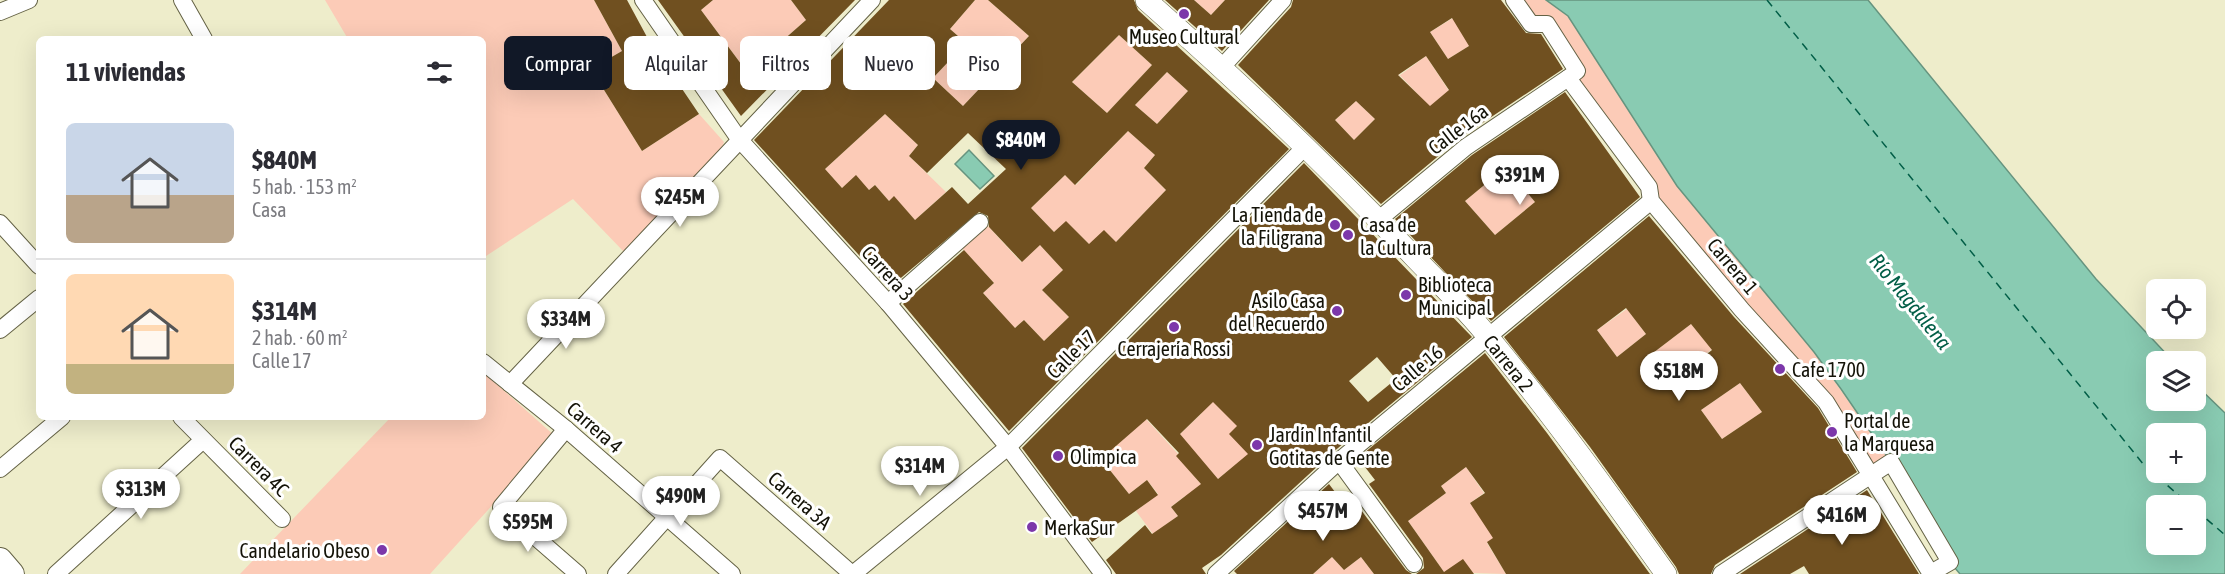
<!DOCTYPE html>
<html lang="es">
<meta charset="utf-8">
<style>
:root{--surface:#fff;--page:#f2f2f3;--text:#2b2b33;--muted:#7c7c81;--line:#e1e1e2;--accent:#111827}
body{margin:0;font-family:"Asap Condensed",sans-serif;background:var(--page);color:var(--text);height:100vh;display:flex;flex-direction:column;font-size:22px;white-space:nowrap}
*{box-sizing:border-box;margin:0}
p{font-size:20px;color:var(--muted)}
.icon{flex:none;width:33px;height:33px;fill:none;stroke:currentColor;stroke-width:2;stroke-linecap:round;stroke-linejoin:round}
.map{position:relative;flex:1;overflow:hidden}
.panel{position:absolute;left:36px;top:36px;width:450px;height:384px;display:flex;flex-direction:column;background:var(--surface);border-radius:9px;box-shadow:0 6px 24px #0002}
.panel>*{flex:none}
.top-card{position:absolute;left:504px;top:36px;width:570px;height:54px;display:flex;gap:12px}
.tools{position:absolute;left:2146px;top:279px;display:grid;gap:12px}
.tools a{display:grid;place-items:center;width:60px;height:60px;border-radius:9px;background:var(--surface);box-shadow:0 6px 24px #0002;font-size:30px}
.price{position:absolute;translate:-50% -51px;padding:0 14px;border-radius:21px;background:#fff;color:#222;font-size:20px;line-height:39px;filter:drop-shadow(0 2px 3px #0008)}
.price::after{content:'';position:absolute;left:50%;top:36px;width:18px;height:14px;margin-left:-9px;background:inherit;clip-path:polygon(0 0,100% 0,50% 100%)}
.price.selected{background:var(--accent);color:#fff}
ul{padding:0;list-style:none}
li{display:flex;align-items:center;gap:18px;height:150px;padding:0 30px}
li+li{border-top:2px solid var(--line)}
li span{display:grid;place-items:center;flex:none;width:168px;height:120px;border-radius:9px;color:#555}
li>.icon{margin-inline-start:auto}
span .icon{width:72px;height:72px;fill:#fffc;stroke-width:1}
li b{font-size:26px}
h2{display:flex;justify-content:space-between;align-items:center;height:72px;padding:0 30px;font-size:26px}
.chip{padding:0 21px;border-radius:9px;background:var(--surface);box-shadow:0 6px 24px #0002;font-size:21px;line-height:54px}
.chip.selected{background:var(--accent);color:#fff}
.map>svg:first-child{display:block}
.green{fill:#fccbb7}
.water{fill:#89cbb2;stroke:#66947f;stroke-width:1.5;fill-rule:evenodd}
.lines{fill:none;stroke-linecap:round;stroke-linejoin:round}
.ferry{stroke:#025e47;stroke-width:1.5;stroke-dasharray:8 6;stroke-linecap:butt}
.building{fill:#705020;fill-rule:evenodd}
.minor-casing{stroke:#646245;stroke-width:18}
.major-casing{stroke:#646245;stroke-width:22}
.highway-casing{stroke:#646245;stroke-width:26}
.minor{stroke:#fff;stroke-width:16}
.major{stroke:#fff;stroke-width:21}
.highway{stroke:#fff;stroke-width:24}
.poi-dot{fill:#7c37aa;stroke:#fff;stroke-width:2}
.labels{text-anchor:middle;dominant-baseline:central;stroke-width:6;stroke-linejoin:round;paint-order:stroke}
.poi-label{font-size:20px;fill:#131207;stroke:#fff;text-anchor:start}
.street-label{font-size:20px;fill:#131207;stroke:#fff}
.water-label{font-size:21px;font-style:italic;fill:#025e47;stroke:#fff}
</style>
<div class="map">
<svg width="2225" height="574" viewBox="0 0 2225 574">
<rect width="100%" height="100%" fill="#eeedcb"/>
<g class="green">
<path d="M325 0H594L622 51 591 69 642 151 699 114 724 142 720 153 624 252 573 199 483 258V39H348Z"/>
<path d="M713 0H791L806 20 747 72 701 10Z"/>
<path d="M975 0H988L1029 36 963 106 933 78 966 43 950 29Z"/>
<path d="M1194 0H1225L1211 15Z"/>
<path d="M1514 0H1546L1568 16 1677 186 1814 352 1891 462 1872 474 1833 414 1742 310 1568 78 1577 71 1548 24H1531Z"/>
<path d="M1458 15 1469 46 1448 59 1430 32Z"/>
<path d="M1119 35 1152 65 1107 113 1072 82Z"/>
<path d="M1426 56 1455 100 1430 107 1388 63 1399 76Z"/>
<path d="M1167 72 1188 91 1157 124 1135 105Z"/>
<path d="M1356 101 1375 119 1354 140 1335 120Z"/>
<path d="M885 114 918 145 909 156 946 192 915 220 894 197 889 201 875 185 869 190 856 176 842 188 825 169Z"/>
<path d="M1128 131 1155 155 1144 168 1166 190 1116 242 1089 244 1066 222 1054 232 1031 208 1065 175 1076 185Z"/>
<path d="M1506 167 1535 202 1495 235 1465 201Z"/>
<path d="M987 225 1021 262 1040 245 1063 270 1042 290 1069 317 1044 341 1024 320 1006 335 990 318 999 310 983 293 994 283 961 247Z"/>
<path d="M1627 309 1646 334 1617 357 1597 330Z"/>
<path d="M1691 324 1712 349 1674 379 1653 353Z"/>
<path d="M483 372 555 436 430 574H240L391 417H483Z"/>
<path d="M1740 383 1762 412 1722 439 1701 410Z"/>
<path d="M1208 396 1237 408 1257 463 1244 475 1235 465 1218 479 1179 435 1201 414Z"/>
<path d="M1146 419 1178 454 1177 456 1207 491 1191 503 1185 496 1171 507 1178 516 1153 534 1136 511 1158 494 1147 480 1129 494 1101 459Z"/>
<path d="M1466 467 1484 493 1470 503 1496 537 1487 543 1506 574 1444 572 1408 521 1446 493 1441 486Z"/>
<path d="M1332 557 1344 570 1361 557 1374 574H1313Z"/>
</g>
<g class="water">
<path d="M1546 0H1868L2096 279 2173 361 2157 362V400H2196V385L2225 413V574H1960L1950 562 1891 462 1841 389 1814 352 1677 186 1568 16ZM2157 434H2196V472H2157ZM2157 506H2196V544H2157Z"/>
<path d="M969 150 994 176 980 189 955 164Z"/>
</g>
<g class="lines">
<g class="ferry">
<path d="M1767 0 2144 465 2191 506"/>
<path d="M2196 510 2225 535"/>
</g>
</g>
<g class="building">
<path d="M594 0H627L647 37 699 114 642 151 591 69 622 51Z"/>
<path d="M658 0H713L701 10 747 72 806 20 791 0H855L741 116Z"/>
<path d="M889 0H975L950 29 966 43 933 78 963 106 1029 36 988 0H1134L1138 10 1289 149 1009 431 903 304 964 250 994 283 983 293 1015 328 1024 320 1044 341 1069 317 1042 290 1063 270 1040 245 1022 262 989 227 988 216 979 212 889 288 754 140ZM1119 35 1152 65 1107 113 1072 82ZM1167 72 1188 91 1157 124 1135 105ZM885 114 918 145 909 156 927 173 968 133 1006 169 968 204 952 187 915 220 894 196 889 201 875 185 869 190 856 175 842 188 825 169ZM1128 131 1155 155 1144 168 1166 190 1116 242 1104 230 1089 244 1066 221 1054 232 1031 208 1065 175 1075 185Z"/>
<path d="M1165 0H1194L1211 15 1225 0H1269L1222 51Z"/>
<path d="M1293 0H1501L1526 33 1541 34 1563 69 1460 138 1381 204 1238 65 1291 7ZM1452 18 1469 46 1448 59 1430 32ZM1426 56 1449 90 1430 106 1398 75ZM1356 101 1375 119 1354 140 1335 120Z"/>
<path d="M1565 92 1640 197 1491 321 1395 219 1472 155ZM1506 167 1535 202 1495 235 1465 201Z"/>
<path d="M1304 163 1472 337 1332 453 1221 555 1202 568 1206 574H1116L1106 560 1145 525 1152 534 1178 516 1171 507 1201 484 1176 456 1179 453 1147 419 1101 459 1129 494 1147 480 1158 495 1092 542 1022 448ZM1377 357 1396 379 1368 402 1349 381ZM1213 402 1237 426 1229 434 1248 454 1218 479 1180 434Z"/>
<path d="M1649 216 1734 317 1818 408 1857 472 1715 565 1711 574H1679L1676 567 1590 447 1504 337ZM1626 308 1646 334 1617 357 1597 330ZM1691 324 1712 350 1674 379 1653 353ZM1740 383 1762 412 1722 439 1701 410Z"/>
<path d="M1485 353 1547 433 1650 574H1506L1487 542 1493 538 1470 503 1485 493 1466 467 1441 486 1446 493 1408 521 1444 572 1463 559 1474 574H1416L1424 568 1423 558 1369 484 1375 480 1358 458Z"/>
<path d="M1329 484 1350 512 1358 506 1406 570 1412 574H1374L1361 557 1344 570 1332 557 1313 574H1237L1234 571Z"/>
<path d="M1867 490 1919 574H1809L1804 566 1790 574H1740Z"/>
</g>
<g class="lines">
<g class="minor-casing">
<g id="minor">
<path d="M182 0 204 39"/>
<path d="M643 0 739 139 888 303 1008 447 1103 574"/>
<path d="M1514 0 1531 24H1547L1577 71 1568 78 1649 187 1651 201 1742 310 1826 402 1931 574"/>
<path d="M0 12 29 0"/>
<path d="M1222 67 1283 0"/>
<path d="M1378 220 1466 147 1568 78"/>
<path d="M0 223 39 266"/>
<path d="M888 303 980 222"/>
<path d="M0 330 39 298"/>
<path d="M483 362 566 429 732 574"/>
<path d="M510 384 872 0"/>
<path d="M181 417 282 519"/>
<path d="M566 429 501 507 578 574"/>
<path d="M1339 461 1414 564"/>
<path d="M0 469 62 417"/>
<path d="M56 574 203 440"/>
<path d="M616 574 720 458 852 574"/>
<path d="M853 574 1008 447 1305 147"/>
<path d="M1216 574 1339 461 1651 201"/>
<path d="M1721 574 1891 462 1950 562 1931 573"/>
</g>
</g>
<g class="major-casing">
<g id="major">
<path id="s1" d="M1146 0C1239 82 1330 168 1415 258 1440 284 1467 310 1489 338 1552 414 1609 494 1666 574"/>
</g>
</g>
<g class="highway-casing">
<path id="highway" d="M0 560 12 574"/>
</g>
<use href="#minor" class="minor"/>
<use href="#major" class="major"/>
<use href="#highway" class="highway"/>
</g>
<g class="poi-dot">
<circle cx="1184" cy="14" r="6"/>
<circle cx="1335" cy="225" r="6"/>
<circle cx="1348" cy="235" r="6"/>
<circle cx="1406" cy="295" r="6"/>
<circle cx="1337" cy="311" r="6"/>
<circle cx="1174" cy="327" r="6"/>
<circle cx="1780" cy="369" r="6"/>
<circle cx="1832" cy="432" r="6"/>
<circle cx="1257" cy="445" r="6"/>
<circle cx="1058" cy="456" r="6"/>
<circle cx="1032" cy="527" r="6"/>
<circle cx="382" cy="550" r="6"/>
</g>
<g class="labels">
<g class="poi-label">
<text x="1184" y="36" text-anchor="middle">Museo Cultural</text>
<text x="1323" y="214" text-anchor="end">La Tienda de<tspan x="1323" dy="23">la Filigrana</tspan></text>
<text x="1360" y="224">Casa de<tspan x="1360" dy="23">la Cultura</tspan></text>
<text x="1418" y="284">Biblioteca<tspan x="1418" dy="23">Municipal</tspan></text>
<text x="1325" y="300" text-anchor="end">Asilo Casa<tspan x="1325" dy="23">del Recuerdo</tspan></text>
<text x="1174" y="348" text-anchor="middle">Cerrajería Rossi</text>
<text x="1792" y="369">Cafe 1700</text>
<text x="1844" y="420">Portal de<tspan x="1844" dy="23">la Marquesa</tspan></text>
<text x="1269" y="434">Jardín Infantil<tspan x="1269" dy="23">Gotitas de Gente</tspan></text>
<text x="1070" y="456">Olimpica</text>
<text x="1044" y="527">MerkaSur</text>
<text x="370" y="550" text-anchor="end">Candelario Obeso</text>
</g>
<g class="street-label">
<text transform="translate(1458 129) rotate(-37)">Calle 16a</text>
<text transform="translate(1733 266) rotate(50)">Carrera 1</text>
<text transform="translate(888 273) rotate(48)">Carrera 3</text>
<text transform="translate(1071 354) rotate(-45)">Calle 17</text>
<text stroke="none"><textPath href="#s1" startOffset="514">Carrera 2</textPath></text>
<text transform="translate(1417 368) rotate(-40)">Calle 16</text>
<text transform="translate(595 427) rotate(41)">Carrera 4</text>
<text transform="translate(259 466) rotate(45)">Carrera 4C</text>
<text transform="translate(800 500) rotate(41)">Carrera 3A</text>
</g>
<g class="water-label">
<text transform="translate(1911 301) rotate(51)">Río Magdalena</text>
</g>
</g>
</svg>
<div class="tools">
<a><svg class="icon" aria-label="locate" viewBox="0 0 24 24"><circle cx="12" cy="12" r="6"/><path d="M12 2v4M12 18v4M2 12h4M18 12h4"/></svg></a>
<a><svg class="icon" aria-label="layers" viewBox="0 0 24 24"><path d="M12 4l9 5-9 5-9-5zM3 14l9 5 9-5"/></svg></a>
<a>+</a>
<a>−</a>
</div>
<b class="price selected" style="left:1021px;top:171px">$840M</b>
<b class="price" style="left:1520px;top:206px">$391M</b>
<b class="price" style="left:680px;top:228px">$245M</b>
<b class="price" style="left:566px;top:350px">$334M</b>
<b class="price" style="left:1679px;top:402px">$518M</b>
<b class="price" style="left:920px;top:497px">$314M</b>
<b class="price" style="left:141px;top:520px">$313M</b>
<b class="price" style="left:681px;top:527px">$490M</b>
<b class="price" style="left:1323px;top:542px">$457M</b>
<b class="price" style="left:1842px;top:546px">$416M</b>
<b class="price" style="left:528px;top:553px">$595M</b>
<div class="top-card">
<a class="chip selected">Comprar</a>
<a class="chip">Alquilar</a>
<a class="chip">Filtros</a>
<a class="chip">Nuevo</a>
<a class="chip">Piso</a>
</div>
<section class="panel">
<h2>11 viviendas<svg class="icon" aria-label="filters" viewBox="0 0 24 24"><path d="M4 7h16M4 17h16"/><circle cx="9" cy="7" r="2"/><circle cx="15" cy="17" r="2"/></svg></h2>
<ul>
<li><span style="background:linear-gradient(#c9d6e8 60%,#b9a48a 0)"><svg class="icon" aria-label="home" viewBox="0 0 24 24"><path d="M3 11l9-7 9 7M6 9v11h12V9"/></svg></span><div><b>$840M</b><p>5 hab. · 153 m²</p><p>Casa</p></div></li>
<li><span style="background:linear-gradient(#ffd9b3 75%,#c2b280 0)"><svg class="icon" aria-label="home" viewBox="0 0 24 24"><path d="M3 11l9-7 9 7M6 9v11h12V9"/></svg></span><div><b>$314M</b><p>2 hab. · 60 m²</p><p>Calle 17</p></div></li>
</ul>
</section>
</div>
